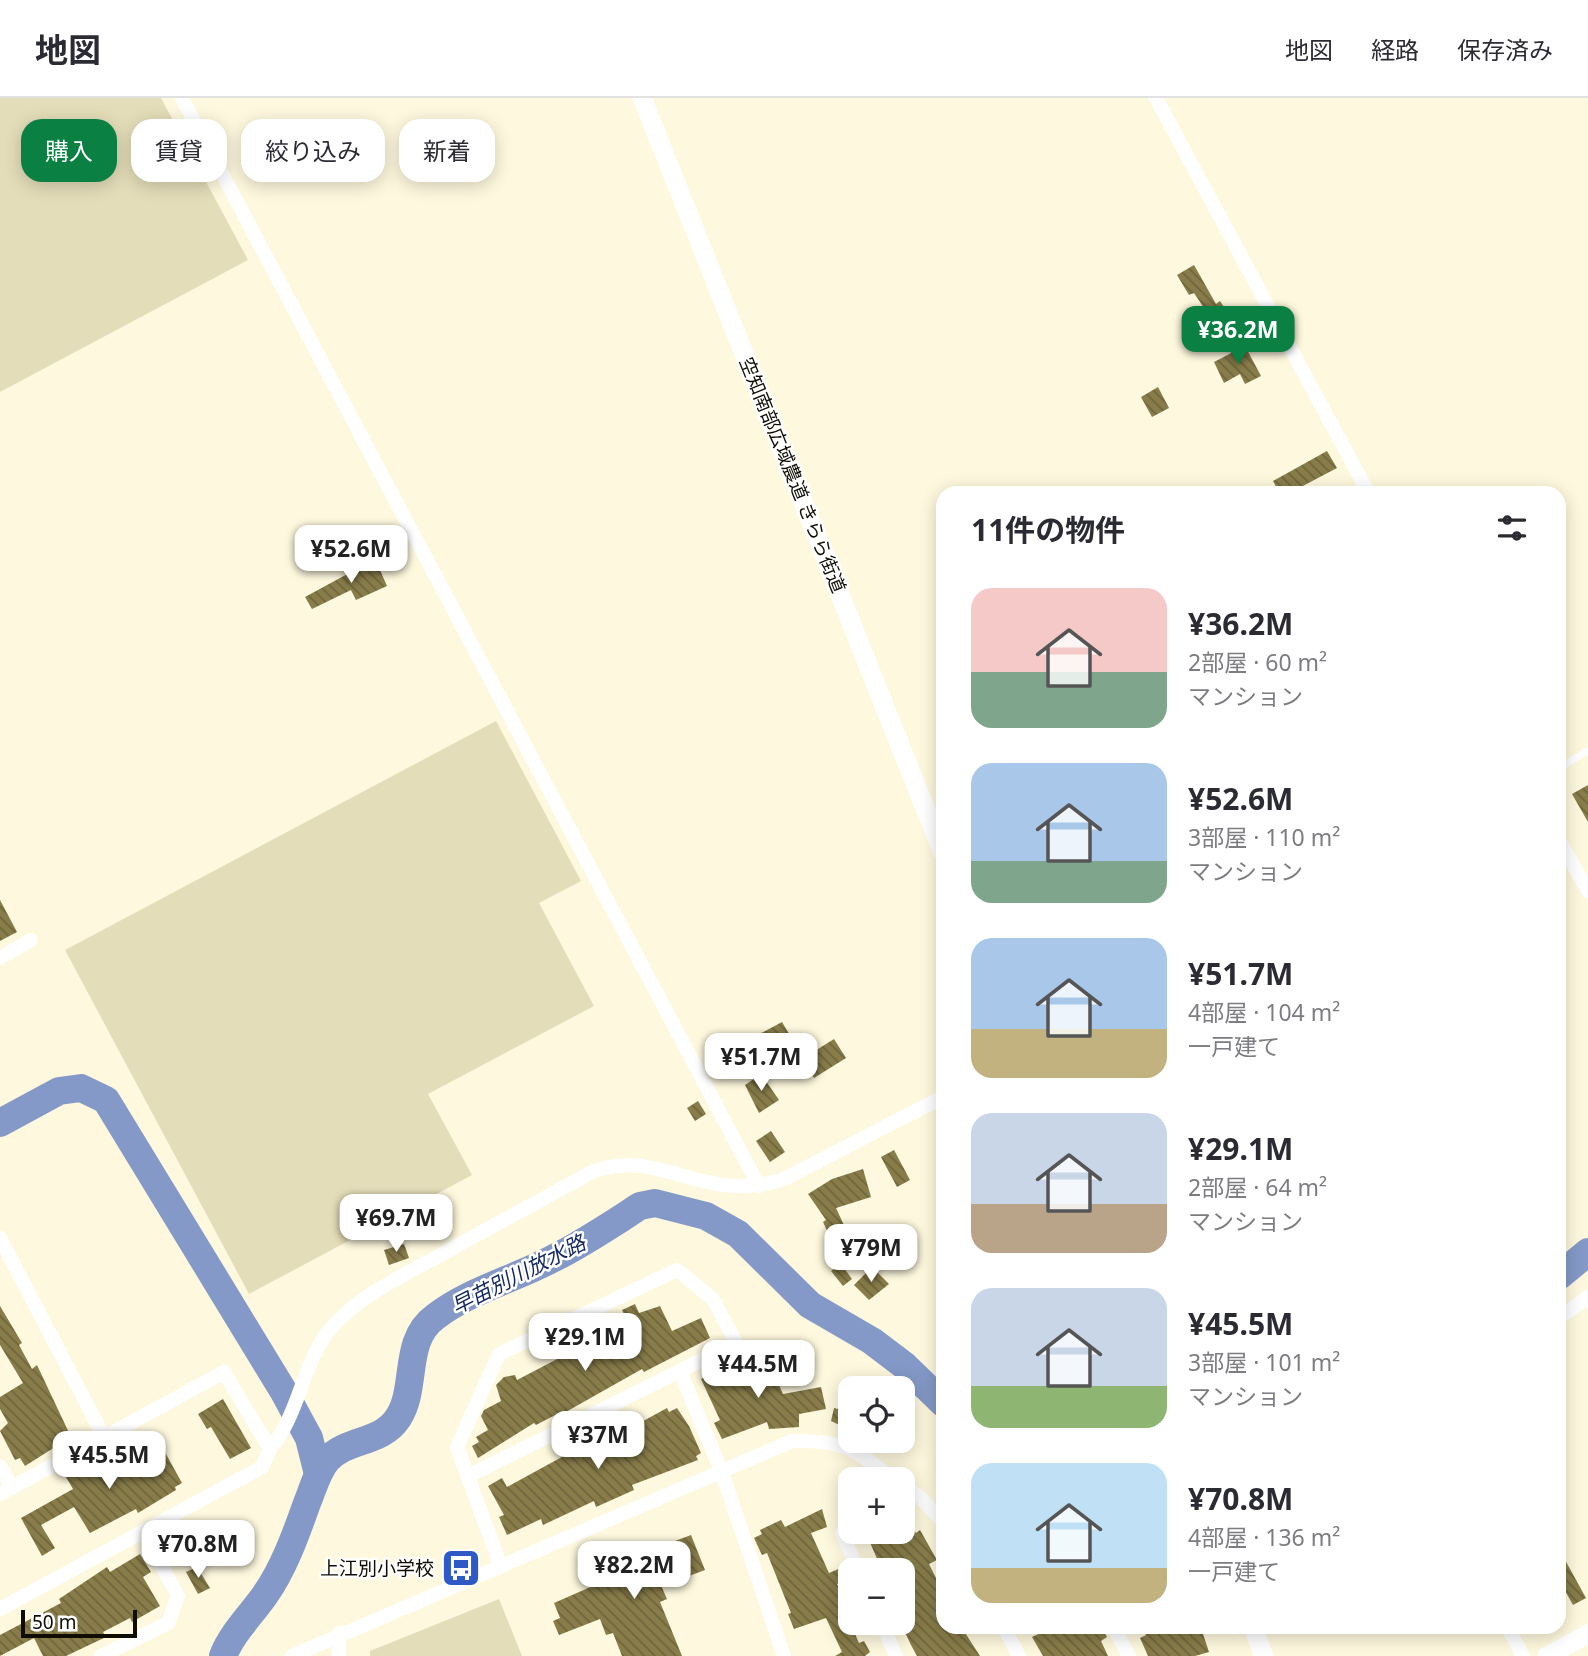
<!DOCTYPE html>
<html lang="ja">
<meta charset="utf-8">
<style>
:root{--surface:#fff;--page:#f7f7f7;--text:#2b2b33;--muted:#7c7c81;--line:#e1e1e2;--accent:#0b8043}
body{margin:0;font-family:"Noto Sans","Noto Sans JP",sans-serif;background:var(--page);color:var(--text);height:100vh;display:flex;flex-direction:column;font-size:26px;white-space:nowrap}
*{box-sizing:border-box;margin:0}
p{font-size:23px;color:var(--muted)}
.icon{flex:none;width:38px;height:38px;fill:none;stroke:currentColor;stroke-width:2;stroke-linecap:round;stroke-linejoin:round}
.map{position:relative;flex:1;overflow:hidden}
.details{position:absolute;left:936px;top:388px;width:630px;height:1148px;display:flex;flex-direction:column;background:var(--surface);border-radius:21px;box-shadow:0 4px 18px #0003}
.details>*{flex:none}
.guide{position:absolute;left:21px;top:21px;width:665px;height:63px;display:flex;gap:14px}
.controls{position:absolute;left:838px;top:1278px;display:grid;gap:14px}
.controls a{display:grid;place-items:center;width:77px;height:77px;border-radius:14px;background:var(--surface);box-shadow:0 4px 18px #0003;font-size:35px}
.scale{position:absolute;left:21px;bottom:18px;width:116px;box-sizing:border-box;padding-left:7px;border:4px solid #0e0c03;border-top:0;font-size:19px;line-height:24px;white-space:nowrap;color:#0e0c03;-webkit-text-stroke:5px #fff;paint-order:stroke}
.price{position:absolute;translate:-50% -60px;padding:0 16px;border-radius:14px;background:#fff;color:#222;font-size:23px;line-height:46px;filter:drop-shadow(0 2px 4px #0008)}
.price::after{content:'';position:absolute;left:50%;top:42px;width:21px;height:16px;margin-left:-10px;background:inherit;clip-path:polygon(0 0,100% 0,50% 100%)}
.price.on{background:var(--accent);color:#fff}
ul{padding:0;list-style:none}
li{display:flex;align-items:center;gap:21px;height:175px;padding:0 35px}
li span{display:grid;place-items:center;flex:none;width:196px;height:140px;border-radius:21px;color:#555}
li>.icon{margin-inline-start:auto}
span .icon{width:84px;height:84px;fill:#fffc;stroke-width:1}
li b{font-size:30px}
h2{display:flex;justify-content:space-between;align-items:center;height:84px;padding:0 35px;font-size:30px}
.pill{padding:0 24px;border-radius:21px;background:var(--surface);box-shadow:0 4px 18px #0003;font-size:24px;line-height:63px}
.pill.on{background:var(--accent);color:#fff}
header{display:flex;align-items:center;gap:42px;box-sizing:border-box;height:98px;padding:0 35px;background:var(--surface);border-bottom:2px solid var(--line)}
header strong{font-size:33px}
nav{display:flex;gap:38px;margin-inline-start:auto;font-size:24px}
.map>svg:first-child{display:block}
.grass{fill:#e4ddb9}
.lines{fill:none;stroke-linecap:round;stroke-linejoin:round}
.river{stroke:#8499c7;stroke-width:28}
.building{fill:url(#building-back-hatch)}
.lane{stroke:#fff;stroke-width:7}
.street{stroke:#fff;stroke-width:14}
.secondary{stroke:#fff;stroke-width:19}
.labels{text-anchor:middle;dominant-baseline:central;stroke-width:5;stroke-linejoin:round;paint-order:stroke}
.street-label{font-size:19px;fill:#0e0c03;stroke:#fff}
.poi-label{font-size:19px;fill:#0e0c03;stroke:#fff;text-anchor:end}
.water-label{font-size:21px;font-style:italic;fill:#13275e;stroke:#fff}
</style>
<header>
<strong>地図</strong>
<nav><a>地図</a><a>経路</a><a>保存済み</a></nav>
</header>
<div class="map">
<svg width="1588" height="1558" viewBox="0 0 1588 1558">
<defs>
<pattern id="building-back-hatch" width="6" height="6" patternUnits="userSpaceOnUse" patternTransform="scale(1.75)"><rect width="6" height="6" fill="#887d4a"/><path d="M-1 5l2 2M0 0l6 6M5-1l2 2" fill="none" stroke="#6e653b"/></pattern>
</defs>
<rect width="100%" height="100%" fill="#fef8de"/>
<g class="grass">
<path d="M0 0H161L248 162 0 294Z"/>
<path d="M496 623 581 783 539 805 594 908 428 996 472 1077 249 1196 65 852Z"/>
<path d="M499 1501 522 1558H370V1553Z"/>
</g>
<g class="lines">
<g class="river">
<path d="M0 1025 59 993 81 990 106 1002 284 1294 309 1340 318 1376"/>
<path d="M1559 1178 1588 1154"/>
<path d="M223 1558C232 1535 251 1517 265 1497 284 1470 296 1436 307 1405 313 1391 317 1374 327 1362 347 1340 381 1346 398 1320 418 1290 402 1243 435 1219 470 1192 515 1181 554 1160 584 1145 612 1126 640 1108L655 1105 706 1118 738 1136 810 1207 872 1243 905 1268 943 1305"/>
</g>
</g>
<g class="building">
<path d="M1194 167 1216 206 1220 203 1234 224 1220 234 1194 195 1189 197 1177 177Z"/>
<path d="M1245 248 1261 278 1245 286 1240 276 1224 285 1214 264Z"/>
<path d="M1158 289 1169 310 1152 319 1141 299Z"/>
<path d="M1327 353 1337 370 1299 390 1303 396H1280L1273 383Z"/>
<path d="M375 461 387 488 356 502 351 492 312 511 305 499Z"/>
<path d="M1588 687V724L1572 696Z"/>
<path d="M0 802 17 834 0 843Z"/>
<path d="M782 924 791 939 721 973 714 959 749 938 750 941Z"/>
<path d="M834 941 846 960 814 980 802 961Z"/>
<path d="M761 976 779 1002 759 1015 745 987Z"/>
<path d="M698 1003 706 1016 695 1023 687 1010Z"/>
<path d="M771 1033 785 1054 770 1064 756 1043Z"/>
<path d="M894 1052 910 1082 897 1089 881 1059Z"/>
<path d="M863 1071 871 1099 836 1110 849 1138 833 1145 823 1124 826 1122 808 1096 832 1081Z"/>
<path d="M404 1146 409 1160 389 1167 384 1152Z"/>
<path d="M841 1166 852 1181 843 1188 831 1173Z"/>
<path d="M872 1169 889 1186 869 1202 854 1187Z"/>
<path d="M635 1206 639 1215 660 1208 672 1233 701 1220 710 1240 644 1274 642 1271 564 1315 563 1313 536 1327 534 1325 478 1360 472 1348 479 1344 476 1339 488 1332 481 1318 484 1312 501 1303 496 1287 504 1279 515 1277 517 1282 628 1224 622 1212Z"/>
<path d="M0 1208 22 1245 19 1247 32 1271 37 1267 71 1339 25 1368 20 1360 15 1362 0 1333 8 1325 0 1311V1299L23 1285 0 1247Z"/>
<path d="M772 1259 780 1275 775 1278 783 1296 821 1289 826 1311 799 1316V1329L769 1331 767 1324 722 1341 714 1325 720 1322 701 1281 726 1269 732 1282Z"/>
<path d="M223 1301 251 1350 230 1361 211 1329 207 1331 198 1316Z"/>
<path d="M667 1310 669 1314 677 1310 689 1328 701 1355 696 1358 698 1362 632 1387 634 1392 596 1409 594 1403 543 1427 541 1421 507 1437 499 1419 504 1417 488 1388 502 1380 507 1389 622 1326 625 1333Z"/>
<path d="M834 1310 850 1314V1332L831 1323Z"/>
<path d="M156 1338 182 1385 175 1389 176 1392 138 1415 136 1411 90 1435 74 1409 41 1427 55 1450 42 1458 21 1420 73 1391 63 1374 85 1363 91 1375Z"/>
<path d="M822 1411 827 1429 811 1435 829 1475 843 1469 848 1481 837 1486 849 1509 844 1511 859 1545 864 1543 870 1554 865 1558H835L842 1554 826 1520 794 1531 788 1516 791 1515 767 1455 762 1457 754 1440 762 1436 760 1432 781 1422 785 1429Z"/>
<path d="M903 1413 916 1435 920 1432 937 1462 929 1466 943 1494V1530H962L980 1558H917L911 1547 903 1530V1472H882L865 1433H903Z"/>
<path d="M219 1422 230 1443 212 1453 201 1432Z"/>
<path d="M691 1437 705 1472 689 1478 686 1471 659 1483 667 1501 660 1504 682 1558H622L613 1535 606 1537 600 1521 559 1537 553 1523 560 1520 554 1505 627 1473 622 1463Z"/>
<path d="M1559 1451 1586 1500 1573 1507 1559 1482Z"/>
<path d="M140 1456 151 1474 143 1479 160 1508 132 1524 130 1520 103 1534 106 1539 66 1558H43L34 1540 0 1558V1537L61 1505 59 1501 107 1469 110 1474Z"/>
<path d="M197 1469 210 1490 198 1496 186 1474Z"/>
<path d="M1051 1530H1102L1107 1539 1101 1543 1108 1558H1043L1032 1539Z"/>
<path d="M1142 1530H1201L1209 1554 1195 1558H1148L1140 1540 1146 1537Z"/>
</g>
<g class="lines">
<path class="lane" d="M1559 670 1588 653"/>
<g class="street">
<path d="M182 0 759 1088"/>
<path d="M1156 0 1369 396"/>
<path d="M1559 742 1588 793"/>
<path d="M0 860 31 842"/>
<path d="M0 1140 105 1341"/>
<path d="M1559 1220 1588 1199"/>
<path d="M680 1274 721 1372 784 1558"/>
<path d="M270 1351C300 1316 303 1261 332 1229 361 1196 405 1177 442 1156 492 1129 542 1101 592 1074 645 1054 682 1085 734 1088 751 1089 765 1086 782 1082L943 999"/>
<path d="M0 1368 12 1390"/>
<path d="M468 1378 736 1245 713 1201 677 1172 499 1256 457 1349 500 1466"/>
<path d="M903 1387 920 1399 943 1424"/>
<path d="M0 1396 224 1274 270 1351 262 1369 0 1511"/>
<path d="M850 1424 842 1435 858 1472"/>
<path d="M881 1524 896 1558"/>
<path d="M1004 1530 1019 1558"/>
<path d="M1114 1530 1129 1558"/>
<path d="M1508 1530 1523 1558"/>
<path d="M101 1558 168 1525 178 1498 143 1434"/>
<path d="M292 1558 792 1343C845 1342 853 1351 894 1381"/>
<path d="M339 1558V1535"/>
</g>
<g class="secondary">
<path d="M642 0 943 755"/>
<path d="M1253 1530 1264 1558"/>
<path d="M1547 1558 1588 1536"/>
</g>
</g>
<defs>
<g id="bus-square" transform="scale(2.0125)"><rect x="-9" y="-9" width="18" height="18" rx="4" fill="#3059c8" stroke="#fff"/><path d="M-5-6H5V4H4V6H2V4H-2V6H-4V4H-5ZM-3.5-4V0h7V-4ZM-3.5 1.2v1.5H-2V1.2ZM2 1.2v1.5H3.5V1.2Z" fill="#fff"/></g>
</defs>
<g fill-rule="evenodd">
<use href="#bus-square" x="461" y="1470"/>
</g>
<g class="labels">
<g class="street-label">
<text transform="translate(793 377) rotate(68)">空知南部広域農道 きらら街道</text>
</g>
<g class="poi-label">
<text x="434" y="1470">上江別小学校</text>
</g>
<g class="water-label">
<text transform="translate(518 1176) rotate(-27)">早苗別川放水路</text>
</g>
</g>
</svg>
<div class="controls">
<a><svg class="icon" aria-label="locate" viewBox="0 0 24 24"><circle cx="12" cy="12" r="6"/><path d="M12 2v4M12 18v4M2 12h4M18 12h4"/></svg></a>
<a>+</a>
<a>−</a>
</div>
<div class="scale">50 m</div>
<b class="price on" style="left:1238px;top:268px">¥36.2M</b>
<b class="price" style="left:351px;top:487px">¥52.6M</b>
<b class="price" style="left:761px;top:995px">¥51.7M</b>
<b class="price" style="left:396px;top:1156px">¥69.7M</b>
<b class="price" style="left:871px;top:1186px">¥79M</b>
<b class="price" style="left:585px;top:1275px">¥29.1M</b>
<b class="price" style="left:758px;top:1302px">¥44.5M</b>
<b class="price" style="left:598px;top:1373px">¥37M</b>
<b class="price" style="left:109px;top:1393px">¥45.5M</b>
<b class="price" style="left:198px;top:1482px">¥70.8M</b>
<b class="price" style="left:634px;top:1503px">¥82.2M</b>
<div class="guide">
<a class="pill on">購入</a>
<a class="pill">賃貸</a>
<a class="pill">絞り込み</a>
<a class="pill">新着</a>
</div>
<section class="details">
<h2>11件の物件<svg class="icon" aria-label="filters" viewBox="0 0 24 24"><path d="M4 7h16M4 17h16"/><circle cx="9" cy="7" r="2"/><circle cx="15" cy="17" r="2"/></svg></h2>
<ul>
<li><span style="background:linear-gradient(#f6c9c9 60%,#7fa58c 0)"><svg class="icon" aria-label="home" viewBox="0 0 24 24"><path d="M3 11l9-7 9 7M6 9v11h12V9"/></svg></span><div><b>¥36.2M</b><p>2部屋 · 60 m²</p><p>マンション</p></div></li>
<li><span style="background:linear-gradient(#a9c7e8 70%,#7fa58c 0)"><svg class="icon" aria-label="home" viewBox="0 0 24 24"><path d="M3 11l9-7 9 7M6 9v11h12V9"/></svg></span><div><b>¥52.6M</b><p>3部屋 · 110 m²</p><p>マンション</p></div></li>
<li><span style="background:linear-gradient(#a9c7e8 65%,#c2b280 0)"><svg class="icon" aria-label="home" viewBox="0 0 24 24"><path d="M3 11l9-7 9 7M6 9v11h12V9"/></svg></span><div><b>¥51.7M</b><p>4部屋 · 104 m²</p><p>一戸建て</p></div></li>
<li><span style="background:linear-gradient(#c9d6e8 65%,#b9a48a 0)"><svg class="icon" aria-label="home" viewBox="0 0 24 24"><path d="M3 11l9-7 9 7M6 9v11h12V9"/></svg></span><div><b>¥29.1M</b><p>2部屋 · 64 m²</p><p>マンション</p></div></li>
<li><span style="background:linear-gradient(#c9d6e8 70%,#8fb573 0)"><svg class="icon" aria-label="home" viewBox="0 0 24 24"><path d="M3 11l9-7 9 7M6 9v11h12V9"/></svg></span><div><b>¥45.5M</b><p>3部屋 · 101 m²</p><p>マンション</p></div></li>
<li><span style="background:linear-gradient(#bfe0f5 75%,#c2b280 0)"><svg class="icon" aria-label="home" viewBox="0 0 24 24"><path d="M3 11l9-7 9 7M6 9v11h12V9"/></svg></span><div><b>¥70.8M</b><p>4部屋 · 136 m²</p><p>一戸建て</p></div></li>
</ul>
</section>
</div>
